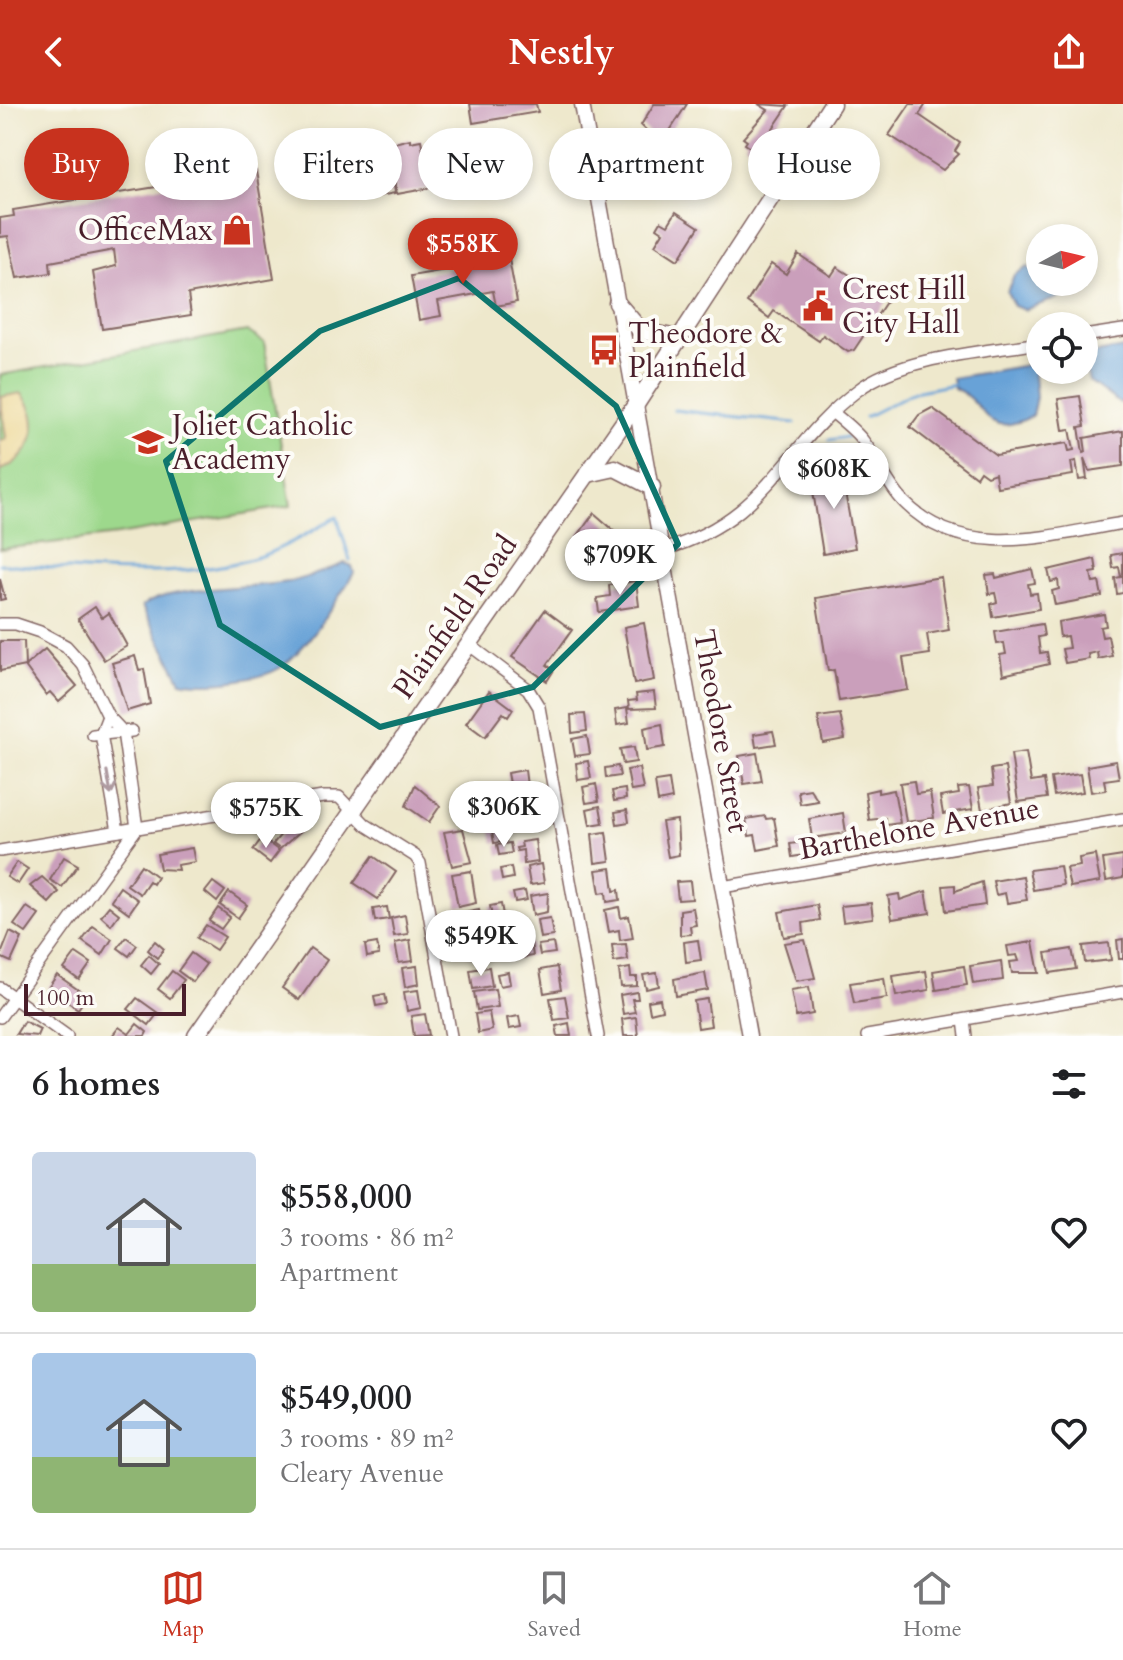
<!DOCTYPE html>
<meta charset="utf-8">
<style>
:root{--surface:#fff;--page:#f2f2f2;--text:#202124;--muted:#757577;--line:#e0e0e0;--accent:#c8321e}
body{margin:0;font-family:Cardo,serif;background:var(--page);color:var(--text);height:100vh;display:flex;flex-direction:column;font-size:30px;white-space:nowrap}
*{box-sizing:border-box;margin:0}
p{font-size:26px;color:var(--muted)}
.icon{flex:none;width:44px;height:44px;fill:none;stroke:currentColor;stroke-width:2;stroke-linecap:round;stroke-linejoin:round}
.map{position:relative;height:932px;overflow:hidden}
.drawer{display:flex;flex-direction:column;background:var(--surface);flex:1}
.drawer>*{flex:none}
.banner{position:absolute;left:24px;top:24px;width:1076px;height:72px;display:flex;gap:16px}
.needle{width:52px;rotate:82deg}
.buttons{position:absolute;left:1026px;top:120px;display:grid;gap:16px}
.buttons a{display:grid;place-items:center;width:72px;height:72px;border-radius:50%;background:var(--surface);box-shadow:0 4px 12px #0003;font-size:40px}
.scale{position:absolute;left:24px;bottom:20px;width:162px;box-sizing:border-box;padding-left:8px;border:4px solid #4a1f2b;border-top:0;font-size:22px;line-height:28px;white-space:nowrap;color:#4a1f2b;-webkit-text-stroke:6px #fdfcf7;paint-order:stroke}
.price{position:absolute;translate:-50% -68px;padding:0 18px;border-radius:28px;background:#fff;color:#222;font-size:26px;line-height:52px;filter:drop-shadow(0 2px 4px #0008)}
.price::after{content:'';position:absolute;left:50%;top:48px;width:24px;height:18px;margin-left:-12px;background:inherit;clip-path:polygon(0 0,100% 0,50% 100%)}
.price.current{background:var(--accent);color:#fff}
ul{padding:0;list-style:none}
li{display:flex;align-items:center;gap:24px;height:200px;padding:0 32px}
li+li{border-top:2px solid var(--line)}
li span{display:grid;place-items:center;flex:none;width:224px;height:160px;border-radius:8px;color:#555}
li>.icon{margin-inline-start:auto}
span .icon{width:96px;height:96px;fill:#fffc;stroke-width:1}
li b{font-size:34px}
h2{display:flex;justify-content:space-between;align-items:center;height:96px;padding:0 32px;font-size:34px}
.chip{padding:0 28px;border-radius:36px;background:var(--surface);box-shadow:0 4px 12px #0003;font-size:28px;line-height:72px}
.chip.current{background:var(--accent);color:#fff}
header{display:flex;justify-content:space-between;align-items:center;height:104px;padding:0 32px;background:var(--accent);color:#fff;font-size:36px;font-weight:600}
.menu{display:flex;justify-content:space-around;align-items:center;height:112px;border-top:2px solid var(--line);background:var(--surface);font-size:22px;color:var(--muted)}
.menu a{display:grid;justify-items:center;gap:4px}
.menu .current{color:var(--accent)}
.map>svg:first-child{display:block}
.green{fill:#9dd88c;stroke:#747c5c;stroke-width:2}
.sand{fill:#eeda9e;stroke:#9c7c64;stroke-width:2}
.water{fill:#67a2d7;stroke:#586081;stroke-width:2}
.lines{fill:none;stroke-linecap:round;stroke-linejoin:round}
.stream{stroke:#67a2d7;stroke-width:3}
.building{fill:#ca9fbb}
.street-casing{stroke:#836563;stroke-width:14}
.secondary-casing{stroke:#836563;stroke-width:17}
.primary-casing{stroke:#836563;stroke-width:19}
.street{stroke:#fff;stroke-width:11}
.secondary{stroke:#fff;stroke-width:14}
.primary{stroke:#fff;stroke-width:16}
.oneway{stroke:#ae9aa0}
.marked{fill:none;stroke:#0f766e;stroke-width:6;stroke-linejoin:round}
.labels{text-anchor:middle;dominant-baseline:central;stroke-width:8;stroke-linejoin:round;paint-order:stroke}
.poi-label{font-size:30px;fill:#4a1f2b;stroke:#fdfcf7;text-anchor:start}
.street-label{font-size:30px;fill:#4a1f2b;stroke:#fdfcf7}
</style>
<header><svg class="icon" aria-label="back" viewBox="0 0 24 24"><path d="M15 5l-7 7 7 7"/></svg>Nestly<svg class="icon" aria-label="share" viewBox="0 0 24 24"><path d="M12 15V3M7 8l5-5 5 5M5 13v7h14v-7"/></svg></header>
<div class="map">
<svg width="1123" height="932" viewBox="0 0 1123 932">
<rect width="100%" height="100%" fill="#fdfcf7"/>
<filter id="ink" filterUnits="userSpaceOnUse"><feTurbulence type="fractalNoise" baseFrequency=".0125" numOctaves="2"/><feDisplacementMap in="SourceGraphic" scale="16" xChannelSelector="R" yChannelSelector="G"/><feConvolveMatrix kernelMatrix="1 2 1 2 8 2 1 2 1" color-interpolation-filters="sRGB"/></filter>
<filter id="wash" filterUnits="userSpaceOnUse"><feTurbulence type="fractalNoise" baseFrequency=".006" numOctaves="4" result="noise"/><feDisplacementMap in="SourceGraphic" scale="32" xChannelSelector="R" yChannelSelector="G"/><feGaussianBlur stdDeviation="1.8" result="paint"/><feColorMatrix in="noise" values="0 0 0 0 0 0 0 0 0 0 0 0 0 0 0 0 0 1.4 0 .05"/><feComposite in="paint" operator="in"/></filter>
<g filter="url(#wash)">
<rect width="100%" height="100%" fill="#eee8cc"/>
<path class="green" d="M247 227 264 238 291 402 117 431 0 445V271Z"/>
<path class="sand" d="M21 289C45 316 34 354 0 366V338L6 334 0 293Z"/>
<g class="water">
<path d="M1028 163 1040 172V178L1057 184 1061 193 1024 206 1014 202 1007 188 1014 171Z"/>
<path d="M1123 244V299H1119L1089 277 1084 258 1093 250Z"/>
<path d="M1033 260 1036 293 1032 312C982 338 988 298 954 284L952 274Z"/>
<path d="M345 459 352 462 354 469C337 496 309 541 285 560 266 577 205 582 181 577L142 503C163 481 259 485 292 477 310 473 328 466 345 459Z"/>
</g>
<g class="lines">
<g class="stream">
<path d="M674 306 795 319"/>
<path d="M865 313 914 288 954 280"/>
<path d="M829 336 847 333"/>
<path d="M0 460C82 465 181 479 261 452 287 443 313 426 337 413L350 456"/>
</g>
</g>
<g id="blocks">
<g class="building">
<path d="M470 0H536L538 8 473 19Z"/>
<path d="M654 0H687L664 36 657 31 655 35 641 21Z"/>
<path d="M758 0 788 2 757 48 745 40 747 37 743 34 768 6Z"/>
<path d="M910 0H926L919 11 960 39 955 47 959 50 943 66 889 31Z"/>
<path d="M410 35V38L421 36 423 46 429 45 436 83 397 90 393 68 383 70 378 43Z"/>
<path d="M509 37 514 69 484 74 481 57 493 55 490 41Z"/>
<path d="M256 67 274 175 188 190 191 211 102 225 93 168 116 162 114 146 50 158 51 169 17 174 8 132 0 133V114L14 112 13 106Z"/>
<path d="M393 73 395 89 379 92 376 76Z"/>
<path d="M676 108 699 123 678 156 655 141 663 128 657 124 661 117 668 121Z"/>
<path d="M798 150 831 172 837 163 888 195 854 246 848 248 823 231 819 237 774 207 769 214 747 198 771 160 786 170Z"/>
<path d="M509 155 517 198 496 202 493 187 438 197 441 212 419 216 411 172Z"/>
<path d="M1080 292 1085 322 1079 323 1083 349 1086 348 1084 334 1123 327V362L1089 367 1084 354 1087 375 1079 376 1076 357 1071 358 1073 371 997 383 995 369 987 372 980 367 976 373 910 323 919 311 932 304 996 351 1067 339 1069 347 1074 346 1070 325 1063 326 1058 295Z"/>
<path d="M831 360 857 378 846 394 855 444 823 450 813 387Z"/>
<path d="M594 409 617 429 610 439 616 443 604 459 574 437Z"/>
<path d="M1123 449V489L1117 490 1115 474 1121 473 1119 463 1113 464 1111 451Z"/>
<path d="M1095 455 1097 468 1091 469 1093 479 1099 478 1102 492 1055 501 1052 487 1059 485 1058 476 1051 478 1048 466Z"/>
<path d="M1032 465 1035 479 1028 480 1030 490 1037 489 1039 505 993 513 991 500 997 498 995 489 989 490 986 471 995 470 996 474Z"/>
<path d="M941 473 949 526 927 530 930 550 903 554 908 586 839 597 834 566 828 567 816 494Z"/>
<path d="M0 475 5 495 0 496Z"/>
<path d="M636 477 639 502 599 508 597 494 610 492 609 481Z"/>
<path d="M95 503 102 514 109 509 127 542 104 556 78 515Z"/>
<path d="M545 506 572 526 547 561 554 566 547 577 512 553Z"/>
<path d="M1104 510 1106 522 1100 523 1102 533 1108 532 1112 552 1098 555 1097 548 1088 550 1089 555 1065 559 1062 545 1069 544 1067 532 1060 533 1058 518Z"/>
<path d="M644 519 654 576 634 580 624 523Z"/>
<path d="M1042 520 1044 532 1038 533 1040 549 1047 548 1049 560 1003 571 1000 551 1006 550 1004 539 997 540 995 528Z"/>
<path d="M0 537H24L25 562 0 567Z"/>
<path d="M45 545 77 582 59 598 50 588 46 591 25 562Z"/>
<path d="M135 552 139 566 144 565 150 600 127 607 112 559Z"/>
<path d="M489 587 513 605 508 613 503 609 485 633 466 619Z"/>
<path d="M654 588 656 604 629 605 628 597 637 596 636 590Z"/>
<path d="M627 604 629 619 617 621 615 606Z"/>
<path d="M585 610 587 627 572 629 571 611Z"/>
<path d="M840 610 845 635 823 639 818 613Z"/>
<path d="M662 620 665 643 647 646 644 624Z"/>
<path d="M773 627 776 640 756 643 754 630Z"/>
<path d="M587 632 590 650 575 652 572 635Z"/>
<path d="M634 643 636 658 623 660 620 645Z"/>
<path d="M1026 648 1031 678 1044 676 1047 694 1018 698 1011 650Z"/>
<path d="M757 649 762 677 744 680 739 652Z"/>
<path d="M588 657 591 674 578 676 576 659Z"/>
<path d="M1116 657 1119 674 1104 676 1106 686 1091 688 1087 662Z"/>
<path d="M618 662 620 672 606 674 605 664Z"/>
<path d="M1005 663 1011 699 982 706 978 684 993 682 991 665Z"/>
<path d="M639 664 643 685 631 687 627 666Z"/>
<path d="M525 666 527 682 510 685 507 669Z"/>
<path d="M1080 670 1083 688 1054 692 1051 674Z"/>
<path d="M669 676 672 695 658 698 655 678Z"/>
<path d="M914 677 916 690 930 688 934 714 906 718 900 679Z"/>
<path d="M596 680 599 697 586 699 583 683Z"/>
<path d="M415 681 440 702 429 718 406 702Z"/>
<path d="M969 683 973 705 943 710 940 693 959 690 958 684Z"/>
<path d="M625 685 626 695 614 697 612 687Z"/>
<path d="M810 685 818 697 800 700 798 687Z"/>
<path d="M878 685V689L894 686 900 719 886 721 885 714 869 716 865 688Z"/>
<path d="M600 702 603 719 590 721 587 705Z"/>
<path d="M627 706 629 718 617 720 615 708Z"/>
<path d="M843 709 846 729 812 734 809 715Z"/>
<path d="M765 712 766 715 774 714 779 742 758 746 755 731 749 732 746 715Z"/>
<path d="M677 716 679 751 668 753 662 718Z"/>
<path d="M291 717 302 726 280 745 273 740 282 729 279 726Z"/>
<path d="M499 720 506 737 494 739 491 722Z"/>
<path d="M463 725 472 758 452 762 444 728Z"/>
<path d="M606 728 610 757 595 759 592 730Z"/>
<path d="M262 734 279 747 270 759 253 746Z"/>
<path d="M535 736 538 758 524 760 523 746 517 747 516 744 522 743 521 738Z"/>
<path d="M803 738 805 751 792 753 790 740Z"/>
<path d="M510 739 512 749 499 751 497 741Z"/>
<path d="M192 744 195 758 177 761 178 766 160 765 157 750Z"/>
<path d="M1095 751 1100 778 1070 783 1066 764 1080 762 1079 754Z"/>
<path d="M373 752 396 768 378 795 354 779Z"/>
<path d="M1123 752V774L1106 777 1103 755Z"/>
<path d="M64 753 78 761 62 783 50 776Z"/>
<path d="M17 758 28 765 18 780 7 773Z"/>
<path d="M541 760 544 779 530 781 527 763Z"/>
<path d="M141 761 157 773 153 780 149 777 140 790 127 781Z"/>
<path d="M1060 762 1063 781 1033 786 1029 766Z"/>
<path d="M511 763 513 774 502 776 500 765Z"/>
<path d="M611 764 614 787 619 786 620 796 607 798 606 788 600 789 596 766Z"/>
<path d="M471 767 476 799 458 803 452 770Z"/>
<path d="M1023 772 1027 796 1007 799 1005 789 996 791 993 777Z"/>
<path d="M42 773 59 788 49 799 30 782Z"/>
<path d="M690 777 692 795 678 796 676 778Z"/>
<path d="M213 778 225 787 217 798 205 788Z"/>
<path d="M982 778 985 801 946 807 943 782 955 781V787Z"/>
<path d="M120 783 138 796 129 809 111 796Z"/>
<path d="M525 787 527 796 515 798 513 789Z"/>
<path d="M926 787 930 809 892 815 888 792 899 790 900 796Z"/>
<path d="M229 788 247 801 238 814 220 801Z"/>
<path d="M548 789 547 808 533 811 530 792Z"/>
<path d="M871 799 873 814 843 818 841 802Z"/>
<path d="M501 800 503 811 492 813 490 802Z"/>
<path d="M817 801 820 816 803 819 804 830 784 833 779 808Z"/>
<path d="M109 802 119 810 111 821 101 812Z"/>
<path d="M27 803 39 811 26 829 14 821Z"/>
<path d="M387 803 389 815 375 817 373 805Z"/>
<path d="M619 803 621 814 629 812 633 834 620 836 619 826 609 828 605 806Z"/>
<path d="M218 804 230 813 221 825 209 817Z"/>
<path d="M693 804 696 821 690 822 691 830 680 831V806Z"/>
<path d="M479 806 482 820 462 824 459 810Z"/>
<path d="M405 811 408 830 394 832 391 814Z"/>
<path d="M550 814 553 832 540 834 537 816Z"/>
<path d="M206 821 225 833 216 846 197 834Z"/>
<path d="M93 822 112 835 102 851 82 837Z"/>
<path d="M476 824 480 850 467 852 463 826Z"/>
<path d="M10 828 22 834 11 858 0 853Z"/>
<path d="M126 833 137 841 129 852 118 844Z"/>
<path d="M1123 835V855H1119L1117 836Z"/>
<path d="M410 836 413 857 399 859 395 839Z"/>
<path d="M698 836 701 856 686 858 684 838Z"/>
<path d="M805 836 815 874 796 877 784 839Z"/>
<path d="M155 837 164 845 157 854 148 846Z"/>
<path d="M1033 838 1039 869H1012L1010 858 1019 857 1017 851 1009 852 1007 842Z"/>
<path d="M377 839 379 851 367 853 365 841Z"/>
<path d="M531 839 533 852 515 855 512 842Z"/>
<path d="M553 839 555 849 540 851 538 841Z"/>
<path d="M1109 839 1111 856 1085 859 1083 842Z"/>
<path d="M626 840 628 856 614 858 612 841Z"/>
<path d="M310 844 327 856 299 896 282 884Z"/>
<path d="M1072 845 1076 865 1050 869 1046 849Z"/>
<path d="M76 849 91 859 79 876 64 865Z"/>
<path d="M191 849 206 860 193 878 178 867Z"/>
<path d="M149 851 159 860 151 870 141 861Z"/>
<path d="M1001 857 1003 876 973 880 970 862Z"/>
<path d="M417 862 419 880 405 883 402 864Z"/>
<path d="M964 862 967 881 936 886 933 867Z"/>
<path d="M489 863 492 882 473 885 470 866Z"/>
<path d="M557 863 561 886 544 889 540 866Z"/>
<path d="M630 864 631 873H637V882L621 883 619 866Z"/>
<path d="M172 867 184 876 170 894 158 885Z"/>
<path d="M926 867 929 886 896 892 893 872Z"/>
<path d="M508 868 510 880 500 882 497 870Z"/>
<path d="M657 869 659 882 646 885 643 871Z"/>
<path d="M705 869 708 886 676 892 674 875Z"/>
<path d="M57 871 87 892 78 905 48 884Z"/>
<path d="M884 874 887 894 854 899 850 879Z"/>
<path d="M809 883 813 910 796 913 791 886Z"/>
<path d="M495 885 498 903 477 906 474 888Z"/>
<path d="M418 886 421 904 407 907 404 888Z"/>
<path d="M637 888 638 895H632L635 908 623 910 620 891Z"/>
<path d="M385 890 387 900 376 902 374 892Z"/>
<path d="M565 892 569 914 554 916 550 894Z"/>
<path d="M137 894 158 909 149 921 128 905Z"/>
<path d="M660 895 662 906 650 909 648 897Z"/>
<path d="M707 895 711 922 698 924 694 897Z"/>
<path d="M489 908 492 926 478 929 475 910Z"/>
<path d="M425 910 429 931 414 932 411 912Z"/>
<path d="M519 912 521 923 509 925 507 914Z"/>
<path d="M636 913 638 932H624L622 915Z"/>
<path d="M24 917 40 925 37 932 16 930Z"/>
<path d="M569 919 571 932H558L556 922Z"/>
<path d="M137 920 147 928 145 932H112L119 923 129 930Z"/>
</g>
</g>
</g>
<g filter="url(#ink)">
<use href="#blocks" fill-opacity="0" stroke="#836563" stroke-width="2"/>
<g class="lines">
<g class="street-casing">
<g id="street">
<path d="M1084 232 1123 226"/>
<path d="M832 308C843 317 856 327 864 338 879 358 887 381 905 399 964 458 1051 431 1123 419"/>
<path d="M663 446C770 414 780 345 858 286 902 252 986 248 1040 239"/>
<path d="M0 520H16L40 528 66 542 83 561 108 612 123 628 137 724 0 913"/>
<path d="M471 542 528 585 539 603 598 932"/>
<path d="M108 612 101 630 118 727"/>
<path d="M93 631 132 627"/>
<path d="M0 747 323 693H339L366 721 415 752 420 759 451 932"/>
<path d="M722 783 1123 715"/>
<path d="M0 884 67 932"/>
<path d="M964 916 966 932"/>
<path d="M867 932 1123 888"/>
</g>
</g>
<g class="secondary-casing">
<path id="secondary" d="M582 0 749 932"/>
</g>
<g class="primary-casing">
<g id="primary">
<path d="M617 199 641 227 678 234"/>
<path d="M588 370 615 364 652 383"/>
<path d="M196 932 637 299 832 0"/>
</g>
</g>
<use href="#street" class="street"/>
<use href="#secondary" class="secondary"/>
<use href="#primary" class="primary"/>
</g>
<defs><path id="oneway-shaft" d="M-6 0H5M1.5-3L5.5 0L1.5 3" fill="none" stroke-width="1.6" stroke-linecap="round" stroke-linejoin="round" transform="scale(2)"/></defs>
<use class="oneway" href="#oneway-shaft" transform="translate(109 679) rotate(80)"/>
</g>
<path class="marked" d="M459 174 616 302 678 440 533 583 380 623 220 521 166 357 320 227Z"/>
<defs>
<g id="shop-bare" transform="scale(2.4)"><path d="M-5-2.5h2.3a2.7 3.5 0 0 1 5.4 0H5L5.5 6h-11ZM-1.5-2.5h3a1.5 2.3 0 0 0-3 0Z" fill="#c8321e" stroke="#fdfcf7" stroke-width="2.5" paint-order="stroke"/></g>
<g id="civic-bare" transform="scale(2.4)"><path d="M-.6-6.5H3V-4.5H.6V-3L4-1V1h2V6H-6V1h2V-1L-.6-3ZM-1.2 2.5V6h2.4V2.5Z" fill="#c8321e" stroke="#fdfcf7" stroke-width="2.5" paint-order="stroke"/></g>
<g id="bus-bare" transform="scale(2.4)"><path d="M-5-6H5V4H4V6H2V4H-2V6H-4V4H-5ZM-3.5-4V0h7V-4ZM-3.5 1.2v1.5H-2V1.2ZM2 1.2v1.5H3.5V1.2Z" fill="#c8321e" stroke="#fdfcf7" stroke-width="2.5" paint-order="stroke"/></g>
<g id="school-bare" transform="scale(2.4)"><path d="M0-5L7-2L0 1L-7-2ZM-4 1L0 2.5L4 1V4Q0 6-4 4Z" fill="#c8321e" stroke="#fdfcf7" stroke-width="2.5" paint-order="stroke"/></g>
</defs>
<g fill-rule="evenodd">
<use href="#shop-bare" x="237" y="126"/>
<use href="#civic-bare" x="818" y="202"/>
<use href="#bus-bare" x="604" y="246"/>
<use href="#school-bare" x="148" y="338"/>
</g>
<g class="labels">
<g class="poi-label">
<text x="213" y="126" text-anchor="end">OfficeMax</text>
<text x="842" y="185">Crest Hill<tspan x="842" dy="34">City Hall</tspan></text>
<text x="628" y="229">Theodore &amp;<tspan x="628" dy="34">Plainfield</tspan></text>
<text x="172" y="321">Joliet Catholic<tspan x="172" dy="34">Academy</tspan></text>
</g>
<g class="street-label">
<text transform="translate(455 513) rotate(-55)">Plainfield Road</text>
<text transform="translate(721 627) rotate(80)">Theodore Street</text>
<text transform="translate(919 725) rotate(-10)">Barthelone Avenue</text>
</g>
</g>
</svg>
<div class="buttons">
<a><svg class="needle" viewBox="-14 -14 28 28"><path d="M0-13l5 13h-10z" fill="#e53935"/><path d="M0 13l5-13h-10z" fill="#757577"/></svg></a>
<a><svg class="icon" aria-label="locate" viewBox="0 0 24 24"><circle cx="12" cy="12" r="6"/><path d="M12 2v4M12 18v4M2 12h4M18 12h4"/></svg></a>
</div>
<div class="scale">100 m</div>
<b class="price current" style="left:463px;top:182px">$558K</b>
<b class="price" style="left:834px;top:407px">$608K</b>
<b class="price" style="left:620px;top:493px">$709K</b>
<b class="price" style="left:504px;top:745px">$306K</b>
<b class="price" style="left:266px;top:746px">$575K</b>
<b class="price" style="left:481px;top:874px">$549K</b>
<div class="banner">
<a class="chip current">Buy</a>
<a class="chip">Rent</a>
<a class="chip">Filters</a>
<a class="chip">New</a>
<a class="chip">Apartment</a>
<a class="chip">House</a>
</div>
</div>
<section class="drawer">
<h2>6 homes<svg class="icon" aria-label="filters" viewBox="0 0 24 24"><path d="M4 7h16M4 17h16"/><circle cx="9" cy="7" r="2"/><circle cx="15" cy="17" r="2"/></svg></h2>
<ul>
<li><span style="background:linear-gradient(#c9d6e8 70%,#8fb573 0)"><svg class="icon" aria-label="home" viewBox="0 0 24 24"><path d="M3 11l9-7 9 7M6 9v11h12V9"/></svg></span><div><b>$558,000</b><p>3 rooms · 86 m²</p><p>Apartment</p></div><svg class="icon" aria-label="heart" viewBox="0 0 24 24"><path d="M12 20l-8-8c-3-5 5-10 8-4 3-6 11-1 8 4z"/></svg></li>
<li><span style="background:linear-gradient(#a9c7e8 65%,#8fb573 0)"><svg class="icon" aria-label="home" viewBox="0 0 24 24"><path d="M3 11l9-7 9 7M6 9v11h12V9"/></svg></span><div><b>$549,000</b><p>3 rooms · 89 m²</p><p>Cleary Avenue</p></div><svg class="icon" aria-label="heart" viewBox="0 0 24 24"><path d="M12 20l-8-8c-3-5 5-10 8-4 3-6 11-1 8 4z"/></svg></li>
</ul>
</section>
<nav class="menu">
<a class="current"><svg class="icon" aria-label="map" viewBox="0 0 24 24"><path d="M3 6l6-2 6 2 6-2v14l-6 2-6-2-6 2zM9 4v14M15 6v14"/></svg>Map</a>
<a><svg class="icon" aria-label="saved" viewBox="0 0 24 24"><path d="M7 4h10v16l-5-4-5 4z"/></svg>Saved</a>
<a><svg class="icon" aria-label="home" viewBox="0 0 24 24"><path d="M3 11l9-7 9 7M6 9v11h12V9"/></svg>Home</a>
</nav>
